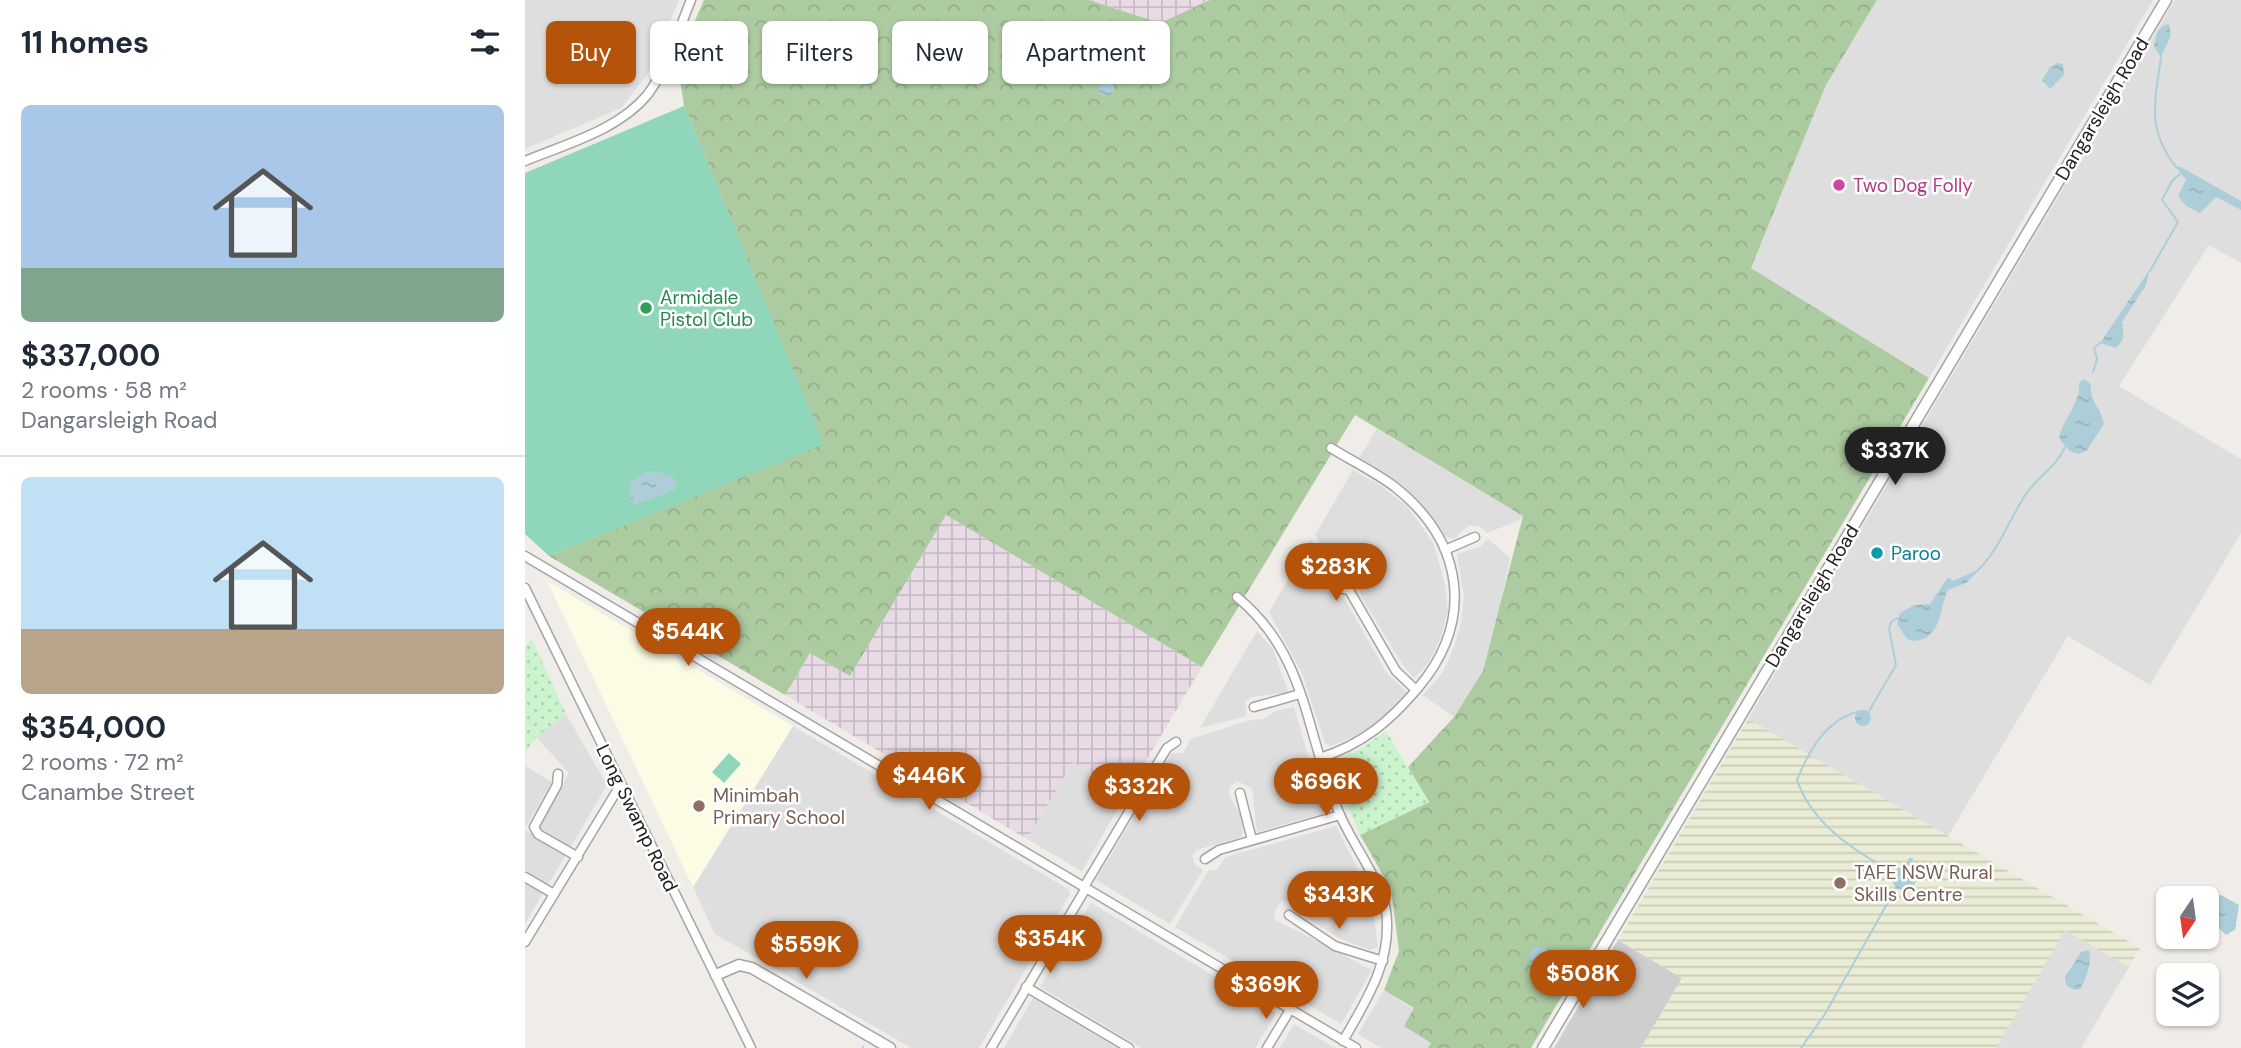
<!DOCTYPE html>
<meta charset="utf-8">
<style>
:root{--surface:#fff;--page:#f2f2f3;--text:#1f2937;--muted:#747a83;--line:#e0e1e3;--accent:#b45309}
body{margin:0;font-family:"DM Sans",sans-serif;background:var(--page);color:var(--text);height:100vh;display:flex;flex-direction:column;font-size:26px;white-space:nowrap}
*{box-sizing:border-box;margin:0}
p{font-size:23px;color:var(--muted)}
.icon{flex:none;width:38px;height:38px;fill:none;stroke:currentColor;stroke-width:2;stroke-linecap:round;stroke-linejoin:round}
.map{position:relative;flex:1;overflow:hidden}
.drawer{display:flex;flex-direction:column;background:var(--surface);width:525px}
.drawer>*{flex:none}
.guide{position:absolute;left:21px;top:21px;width:665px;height:63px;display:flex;gap:14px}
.needle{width:46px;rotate:193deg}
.controls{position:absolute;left:1631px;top:886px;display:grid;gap:14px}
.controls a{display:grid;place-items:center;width:63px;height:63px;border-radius:10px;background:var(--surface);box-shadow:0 2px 5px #0004;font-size:35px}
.price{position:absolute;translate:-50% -60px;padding:0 16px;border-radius:24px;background:var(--accent);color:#fff;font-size:23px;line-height:46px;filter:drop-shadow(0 2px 4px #0008)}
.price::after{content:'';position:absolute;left:50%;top:42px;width:21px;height:16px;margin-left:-10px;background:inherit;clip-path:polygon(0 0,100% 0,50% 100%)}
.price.selected{background:#222;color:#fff}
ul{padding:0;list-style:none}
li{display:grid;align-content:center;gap:14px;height:371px;padding:0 21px}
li+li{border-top:2px solid var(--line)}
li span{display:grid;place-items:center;height:217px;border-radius:10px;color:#555}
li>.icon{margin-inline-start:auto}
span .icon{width:126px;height:126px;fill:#fffc;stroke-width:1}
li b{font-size:30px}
h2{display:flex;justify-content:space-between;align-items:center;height:84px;padding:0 21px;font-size:30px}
.chip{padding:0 24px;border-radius:10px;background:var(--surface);box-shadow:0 2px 5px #0004;font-size:24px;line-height:63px}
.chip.selected{background:var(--accent);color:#fff}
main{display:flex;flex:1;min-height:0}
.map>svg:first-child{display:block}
.residential{fill:#dedede}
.industrial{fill:url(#industrial-grid)}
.education{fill:#fcfce5}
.religious{fill:#cecece}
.farmland{fill:url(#farmland-rules)}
.forest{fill:url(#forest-crowns)}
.park{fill:url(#park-dots)}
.pitch{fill:#8fd6bb}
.water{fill:url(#water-ripples)}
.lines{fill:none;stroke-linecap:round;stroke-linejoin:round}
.stream{stroke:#adced9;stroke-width:2}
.minor-casing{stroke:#a4a4a4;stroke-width:11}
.tertiary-casing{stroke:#a4a4a4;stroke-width:13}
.minor{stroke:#fff;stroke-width:8}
.tertiary{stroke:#fff;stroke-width:10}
.hotel-dot{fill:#d1479c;stroke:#fff;stroke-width:2.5}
.leisure-dot{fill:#2e9e5b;stroke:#fff;stroke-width:2.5}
.culture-dot{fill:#0f9aa8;stroke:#fff;stroke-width:2.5}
.education-dot{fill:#8d6e63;stroke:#fff;stroke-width:2.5}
.labels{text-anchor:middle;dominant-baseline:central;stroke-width:5;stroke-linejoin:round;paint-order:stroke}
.street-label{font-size:19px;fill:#202020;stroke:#fff}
.hotel-label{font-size:19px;fill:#b23c85;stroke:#fff;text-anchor:start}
.leisure-label{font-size:19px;fill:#27864d;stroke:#fff;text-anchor:start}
.culture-label{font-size:19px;fill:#0d838f;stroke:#fff;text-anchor:start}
.education-label{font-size:19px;fill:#785e54;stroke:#fff;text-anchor:start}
</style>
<main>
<section class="drawer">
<h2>11 homes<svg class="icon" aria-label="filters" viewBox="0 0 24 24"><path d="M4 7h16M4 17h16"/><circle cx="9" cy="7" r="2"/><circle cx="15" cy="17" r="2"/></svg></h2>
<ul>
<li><span style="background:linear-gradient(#a9c7e8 75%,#7fa58c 0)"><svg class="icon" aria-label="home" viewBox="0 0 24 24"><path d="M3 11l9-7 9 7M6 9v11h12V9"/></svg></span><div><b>$337,000</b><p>2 rooms · 58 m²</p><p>Dangarsleigh Road</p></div></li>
<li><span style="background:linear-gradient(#bfe0f5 70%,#b9a48a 0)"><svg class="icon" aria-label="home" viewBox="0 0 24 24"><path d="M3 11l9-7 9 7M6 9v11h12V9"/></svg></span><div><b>$354,000</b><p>2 rooms · 72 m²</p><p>Canambe Street</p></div></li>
</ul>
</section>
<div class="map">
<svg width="1716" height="1048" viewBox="0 0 1716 1048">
<defs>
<pattern id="industrial-grid" width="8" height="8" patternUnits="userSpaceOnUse" patternTransform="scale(1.75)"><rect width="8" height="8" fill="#e8dbe6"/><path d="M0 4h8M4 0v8" fill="none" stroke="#c7bcc5"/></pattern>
<pattern id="farmland-rules" width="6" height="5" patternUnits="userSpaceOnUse" patternTransform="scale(1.75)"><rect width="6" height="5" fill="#eaecd6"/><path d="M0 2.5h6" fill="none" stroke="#c8cab7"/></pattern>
<pattern id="forest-crowns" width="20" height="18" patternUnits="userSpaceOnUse" patternTransform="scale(1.75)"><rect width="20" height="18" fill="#adcba1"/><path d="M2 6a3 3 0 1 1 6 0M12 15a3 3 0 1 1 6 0" fill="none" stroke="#95ae8a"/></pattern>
<pattern id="park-dots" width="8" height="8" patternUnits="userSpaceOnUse" patternTransform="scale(1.75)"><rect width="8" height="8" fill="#cbf4ce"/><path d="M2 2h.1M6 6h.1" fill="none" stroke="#aed1b1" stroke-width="1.8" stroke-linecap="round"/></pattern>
<pattern id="water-ripples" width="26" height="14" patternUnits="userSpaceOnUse" patternTransform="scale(1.75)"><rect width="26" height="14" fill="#adced9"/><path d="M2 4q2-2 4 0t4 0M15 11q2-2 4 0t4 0" fill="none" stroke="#95b1ba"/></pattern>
</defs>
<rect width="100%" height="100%" fill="#f0ede8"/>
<g class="residential">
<path d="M0 0H154L122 75 96 108 0 149Z"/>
<path d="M1352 0H1628L1404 378 1226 268 1301 85Z"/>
<path d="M1650 0H1716V263L1684 245 1594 386 1716 459V533L1625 685 1543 636 1423 836 1223 719Z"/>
<path d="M852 429 998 516 995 520 962 533 956 527 944 525 929 539 921 537 880 488 834 458Z"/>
<path d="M828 470 853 484 882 506 908 543 919 580 923 611 915 640 903 663 889 678 876 662 837 598 826 563 818 559 804 560 790 535Z"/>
<path d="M963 539 985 558 972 624 958 671 929 717 898 695 918 672 929 647 936 623 939 597 932 554 955 547Z"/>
<path d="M786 540 803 566 800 575 805 588 820 600 861 672 883 694 850 728 806 746 800 743 777 673 744 612Z"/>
<path d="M732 631 748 649 763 692 727 697 720 701 722 716 675 728Z"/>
<path d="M769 707 799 813 732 832 727 788 712 781 705 787 704 795 718 819 717 837 671 850 667 856 670 865 678 870 645 924 571 880 647 753H658L666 739 725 720 739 719 750 711Z"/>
<path d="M41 714 82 785 45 848 13 827 44 773 11 737Z"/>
<path d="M268 726 543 889 545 894 454 1048H386L190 934 168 887Z"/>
<path d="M548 762 601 794 557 871 502 839Z"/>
<path d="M0 766 27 782 0 828Z"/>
<path d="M811 826 846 896 853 947 845 950 814 938 785 920 770 905 757 900 751 909 749 919 847 970 816 1024 650 927 683 871 691 870 701 857Z"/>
<path d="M0 830 41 854 22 886 0 873Z"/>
<path d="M0 882 18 893 0 924Z"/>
<path d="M566 903 751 1013 730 1048H617L515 987Z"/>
<path d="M1540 929 1604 967 1556 1048H1471Z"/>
<path d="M859 990 889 1009 907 1043 903 1048H856L833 1034Z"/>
<path d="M508 998 592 1048H479Z"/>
<path d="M769 1024 810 1048H755Z"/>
</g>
<g class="industrial">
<path d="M564 0H685L635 23Z"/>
<path d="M421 515 677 667 601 794 548 762 502 839 260 695 285 652 325 676Z"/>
</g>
<path class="education" d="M22 581 268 726 168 887Z"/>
<path class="religious" d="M1093 940 1157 978 1116 1048H1029Z"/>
<path class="farmland" d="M1223 719 1615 948 1604 967 1540 930 1471 1048H1116L1157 978 1093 940Z"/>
<path class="forest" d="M179 0H564L635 23 685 0H1352L1301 85 1226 268 1404 378 1006 1048H903L906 1043 879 1026 889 1008 859 990 874 951 866 889 835 835 904 802 883 767 929 717 958 671 998 516 830 415 677 667 421 515 325 676 285 653 260 695 24 556 298 443 159 106 152 61Z"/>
<g class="park">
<path d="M7 639 41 714 11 737 0 753V647Z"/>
<path d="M861 731 904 802 835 835 806 765 811 759 833 750Z"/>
</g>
<g class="pitch">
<path d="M159 106 299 444 24 556 0 534V173Z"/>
<path d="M204 753 216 764 199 783 187 772Z"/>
</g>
<g class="water">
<path d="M1644 24 1646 35 1636 57 1629 47C1630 37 1632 26 1644 24Z"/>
<path d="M1532 63 1538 64 1539 75 1525 89 1517 80 1525 67Z"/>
<circle cx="581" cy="88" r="8"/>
<path d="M1651 167H1656L1716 201V210L1691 197 1675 213 1661 206 1653 196 1661 180Z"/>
<path d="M1625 269 1621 285 1597 322C1598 335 1601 338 1591 348L1575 343Z"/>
<path d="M1559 379 1566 384C1564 400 1576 408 1579 424L1562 450 1554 454 1545 451 1534 439C1537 420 1556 403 1554 383Z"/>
<path d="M130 471 147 476 151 482V489L111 505 105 499V483L121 472Z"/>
<path d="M1455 569 1441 583 1423 590C1413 610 1418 638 1389 641L1382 639 1372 624 1375 613 1389 605 1405 604 1423 577 1428 581Z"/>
<circle cx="1338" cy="718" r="8"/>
<path d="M1384 858H1388L1386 874 1392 880 1385 891 1371 888 1361 872 1364 867 1378 868Z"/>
<path d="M1696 895 1714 905 1710 930 1701 935 1682 917 1686 897Z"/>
<circle cx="1015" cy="958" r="11"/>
<path d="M1564 950C1567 963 1562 977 1555 989L1549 990 1541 985 1540 977 1556 952Z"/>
</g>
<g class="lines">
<g class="stream">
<path d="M1636 57C1630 102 1621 130 1652 168"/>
<path d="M1625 271 1653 222 1637 200 1647 181 1657 172"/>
<path d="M1568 372 1572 359 1569 348 1575 343"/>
<path d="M1453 570C1475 549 1484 519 1501 494 1513 477 1532 466 1540 447"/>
<path d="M1336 711C1303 717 1283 752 1272 780 1285 820 1327 850 1363 869"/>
<path d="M1344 711 1371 665 1364 629 1366 622 1373 618"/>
<path d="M338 1048V1047"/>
<path d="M1276 1048 1300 1014 1371 888"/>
</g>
<g class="minor-casing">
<g id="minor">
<path d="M0 161C41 144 94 130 123 94 143 67 153 31 166 0"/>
<path d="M920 550 950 537"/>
<path d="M0 556 831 1048"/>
<path d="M0 588 226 1048"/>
<path d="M824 590 827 581 821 568 811 567 807 576 814 588 824 590 871 671 891 690"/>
<path d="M712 597C784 656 780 736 815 815 827 843 857 883 861 911 868 960 841 1001 818 1041"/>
<path d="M729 707 775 694"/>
<path d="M795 758C838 744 865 721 893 688 950 620 939 542 870 487 850 472 827 461 806 448"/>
<path d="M33 774 32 785 9 827 13 834 53 857"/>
<path d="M715 793 727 840"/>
<path d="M680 859 694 850 815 815"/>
<path d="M0 877 29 894"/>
<path d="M559 887 642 748 651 742"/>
<path d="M764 915 810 946 858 961"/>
<path d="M0 942 96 784"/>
<path d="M501 987 604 1048"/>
<path d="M466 1048 561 888"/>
<path d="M742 1048 765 1010"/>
</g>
</g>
<g class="tertiary-casing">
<g id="tertiary">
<path d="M191 975 214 965 227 968 365 1048"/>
<path d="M1018 1048 1641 0"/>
</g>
</g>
<use href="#minor" class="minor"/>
<use href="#tertiary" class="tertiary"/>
</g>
<circle class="hotel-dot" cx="1314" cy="185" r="7"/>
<circle class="leisure-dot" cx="121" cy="308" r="7"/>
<circle class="culture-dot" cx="1352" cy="553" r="7"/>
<g class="education-dot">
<circle cx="174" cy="806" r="7"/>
<circle cx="1315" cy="883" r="7"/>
</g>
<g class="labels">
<g class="street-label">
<text transform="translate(1577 109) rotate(-59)">Dangarsleigh Road</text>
<text transform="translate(1287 596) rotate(-59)">Dangarsleigh Road</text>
<text transform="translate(112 818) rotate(64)">Long Swamp Road</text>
</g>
<g class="hotel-label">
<text x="1328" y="185">Two Dog Folly</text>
</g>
<g class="leisure-label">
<text x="135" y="297">Armidale<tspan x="135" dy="22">Pistol Club</tspan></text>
</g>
<g class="culture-label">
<text x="1366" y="553">Paroo</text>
</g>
<g class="education-label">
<text x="188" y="795">Minimbah<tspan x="188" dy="22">Primary School</tspan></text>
<text x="1329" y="872">TAFE NSW Rural<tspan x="1329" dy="22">Skills Centre</tspan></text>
</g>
</g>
</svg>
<div class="controls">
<a><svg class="needle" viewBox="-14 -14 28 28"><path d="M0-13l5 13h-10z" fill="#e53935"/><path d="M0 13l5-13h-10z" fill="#747a83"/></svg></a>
<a><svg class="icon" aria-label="layers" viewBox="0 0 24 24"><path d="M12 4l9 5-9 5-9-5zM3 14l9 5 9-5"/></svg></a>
</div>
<b class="price selected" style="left:1370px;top:487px">$337K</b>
<b class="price" style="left:811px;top:603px">$283K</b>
<b class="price" style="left:163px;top:668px">$544K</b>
<b class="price" style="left:404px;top:812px">$446K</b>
<b class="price" style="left:801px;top:818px">$696K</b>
<b class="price" style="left:614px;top:823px">$332K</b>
<b class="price" style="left:814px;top:931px">$343K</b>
<b class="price" style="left:525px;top:975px">$354K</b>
<b class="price" style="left:281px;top:981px">$559K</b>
<b class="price" style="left:1058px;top:1010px">$508K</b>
<b class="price" style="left:741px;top:1021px">$369K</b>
<div class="guide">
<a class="chip selected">Buy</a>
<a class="chip">Rent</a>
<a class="chip">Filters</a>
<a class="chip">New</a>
<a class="chip">Apartment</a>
</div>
</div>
</main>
